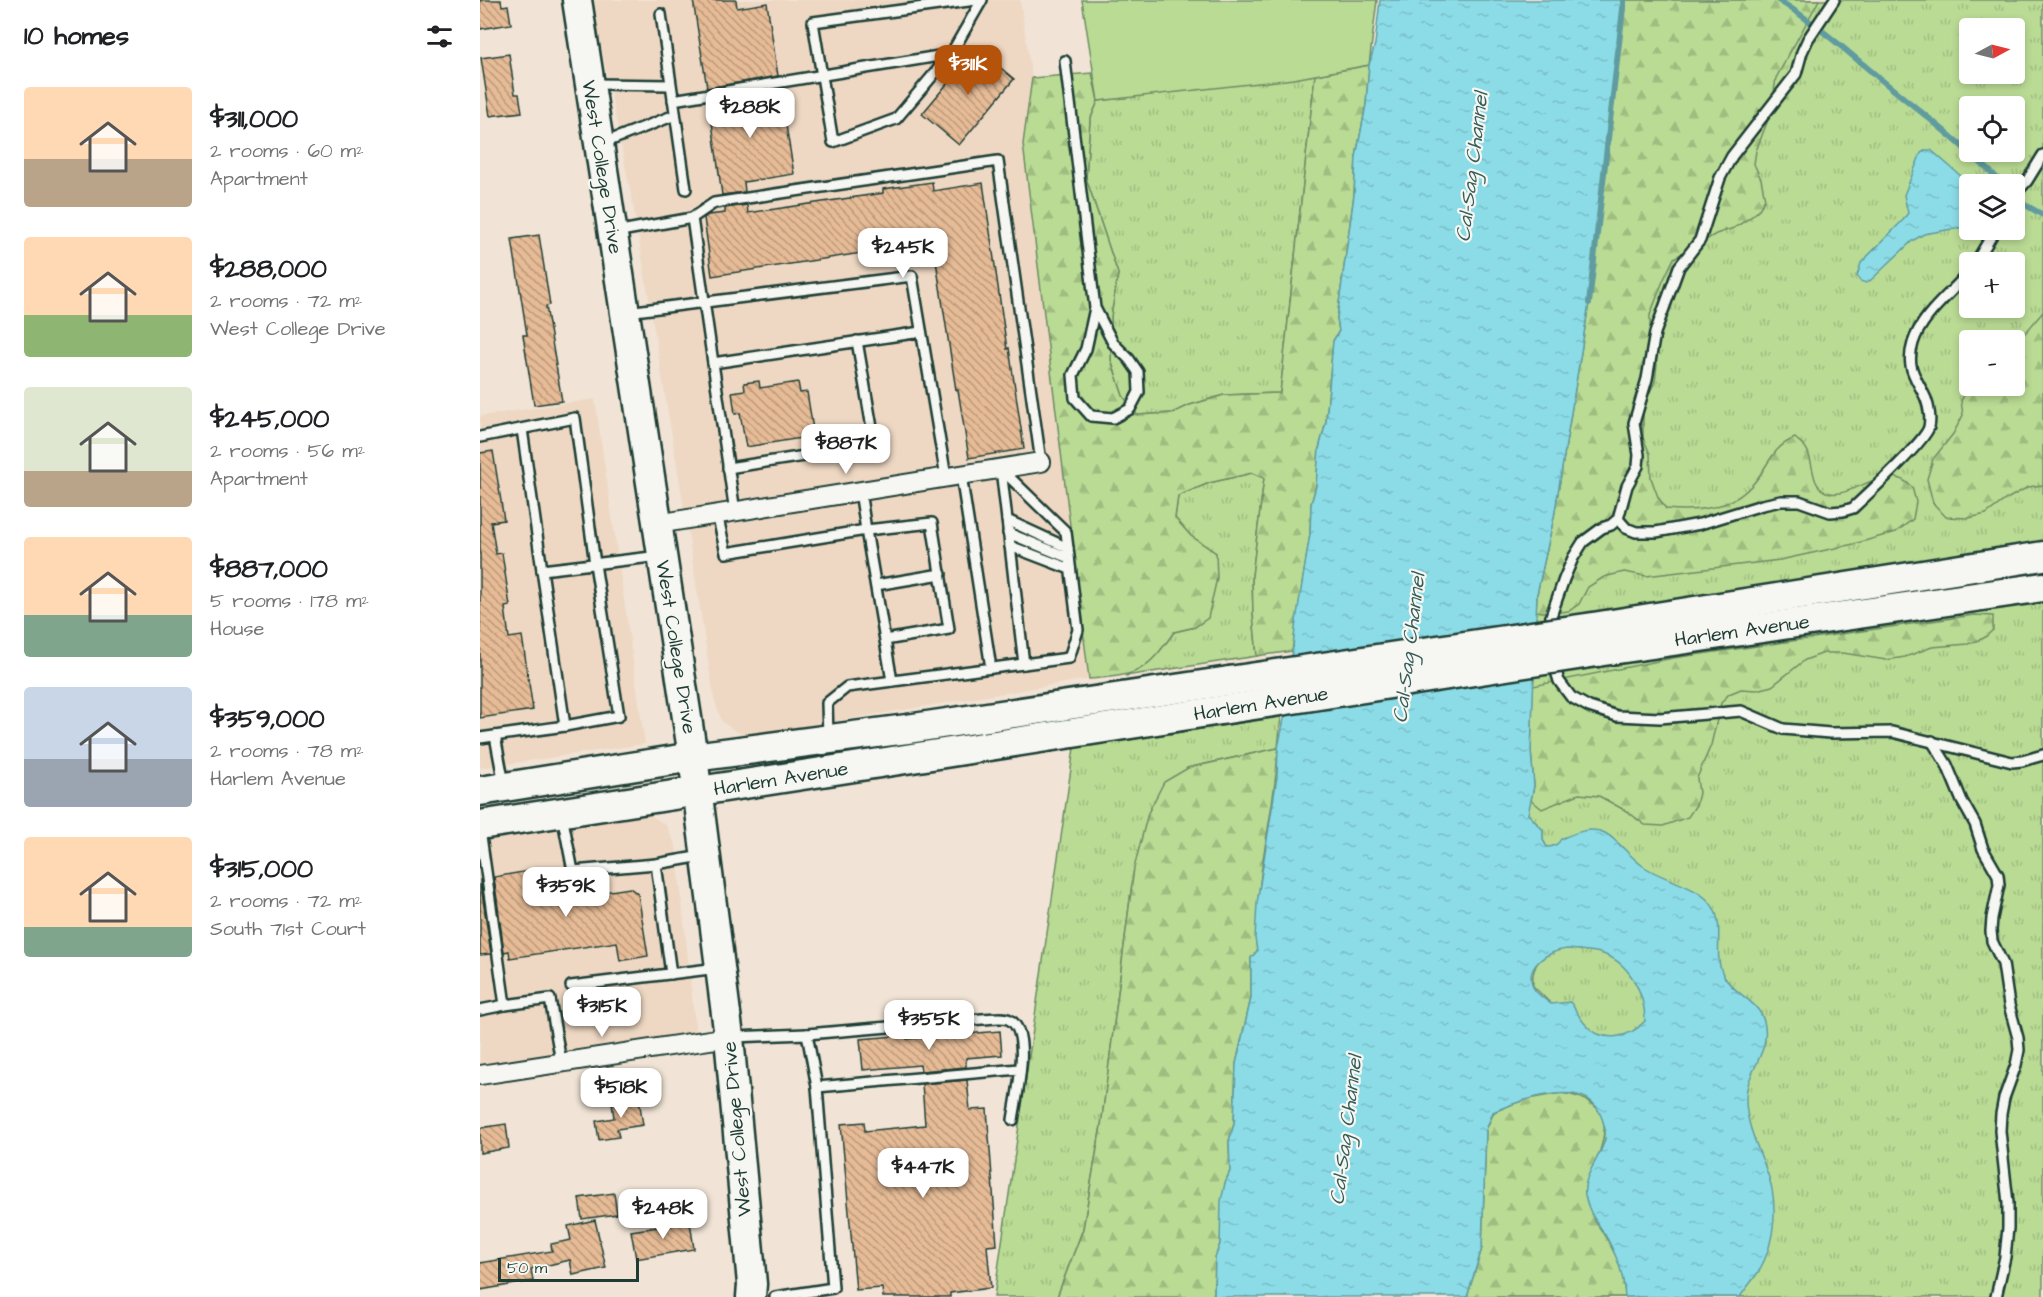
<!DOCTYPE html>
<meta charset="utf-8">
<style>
:root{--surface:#fff;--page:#f6f6f6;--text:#202124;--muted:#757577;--accent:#b45309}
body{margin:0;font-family:"Architects Daughter",sans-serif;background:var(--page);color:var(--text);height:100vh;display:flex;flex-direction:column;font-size:22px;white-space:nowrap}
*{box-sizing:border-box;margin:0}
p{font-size:20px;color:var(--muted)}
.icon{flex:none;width:33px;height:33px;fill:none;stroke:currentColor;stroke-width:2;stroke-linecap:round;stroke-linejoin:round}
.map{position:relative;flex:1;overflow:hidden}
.drawer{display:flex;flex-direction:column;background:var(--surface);width:480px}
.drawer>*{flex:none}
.needle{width:39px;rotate:83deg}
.controls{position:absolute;left:1479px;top:18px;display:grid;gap:12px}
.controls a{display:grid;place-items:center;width:66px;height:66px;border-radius:6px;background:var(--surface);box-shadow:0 3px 9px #0003;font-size:30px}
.scale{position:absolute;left:18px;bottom:15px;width:141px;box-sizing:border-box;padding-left:6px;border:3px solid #1f3d34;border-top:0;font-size:16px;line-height:21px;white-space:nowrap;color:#1f3d34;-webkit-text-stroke:4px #f6f6f2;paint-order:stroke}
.price{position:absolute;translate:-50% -51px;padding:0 14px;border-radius:12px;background:#fff;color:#222;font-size:20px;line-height:39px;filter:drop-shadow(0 2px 3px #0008)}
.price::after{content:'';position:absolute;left:50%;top:36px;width:18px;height:14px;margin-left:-9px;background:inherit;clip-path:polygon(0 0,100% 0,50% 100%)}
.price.on{background:var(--accent);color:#fff}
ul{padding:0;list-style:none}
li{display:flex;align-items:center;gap:18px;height:150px;padding:0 24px}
li span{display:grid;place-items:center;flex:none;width:168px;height:120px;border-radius:6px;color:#555}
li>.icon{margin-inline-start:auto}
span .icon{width:72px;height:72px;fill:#fffc;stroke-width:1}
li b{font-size:26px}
h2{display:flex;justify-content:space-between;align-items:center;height:72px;padding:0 24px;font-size:26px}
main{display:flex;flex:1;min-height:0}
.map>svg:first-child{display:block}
.built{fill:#eed8c3}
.grass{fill:url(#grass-tufts);stroke:#6c8c64;stroke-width:1.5;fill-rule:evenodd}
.forest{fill:url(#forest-firs);stroke:#6c8c64;stroke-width:1.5}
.green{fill:#badb94;stroke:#6c8c64;stroke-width:1.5}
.water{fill:url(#water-ripples);stroke:#609c9f;stroke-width:1.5;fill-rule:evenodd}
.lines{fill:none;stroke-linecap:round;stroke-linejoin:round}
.stream{stroke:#609c9f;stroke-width:6}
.building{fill:url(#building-back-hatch);stroke:#1f3d34;stroke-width:1.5}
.service-casing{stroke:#1f3d34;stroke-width:14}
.minor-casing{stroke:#1f3d34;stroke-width:22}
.primary-casing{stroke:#1f3d34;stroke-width:33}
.service{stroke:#f6f6f2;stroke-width:9}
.minor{stroke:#f6f6f2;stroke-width:18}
.primary{stroke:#f6f6f2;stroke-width:28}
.primary-bridge-casing{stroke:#1f3d34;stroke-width:33;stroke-linecap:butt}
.primary-bridge{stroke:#f6f6f2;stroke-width:28}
.labels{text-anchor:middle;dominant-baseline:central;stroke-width:4.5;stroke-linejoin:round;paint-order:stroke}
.street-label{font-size:20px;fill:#1f3d34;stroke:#f6f6f2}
.water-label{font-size:21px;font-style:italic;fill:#355d58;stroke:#f6f6f2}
</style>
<main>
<section class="drawer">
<h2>10 homes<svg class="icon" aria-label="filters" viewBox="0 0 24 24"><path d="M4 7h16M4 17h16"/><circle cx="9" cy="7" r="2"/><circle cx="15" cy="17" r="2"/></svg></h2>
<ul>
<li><span style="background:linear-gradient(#ffd9b3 60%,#b9a48a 0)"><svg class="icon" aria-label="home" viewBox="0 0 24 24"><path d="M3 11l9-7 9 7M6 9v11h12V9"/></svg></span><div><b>$311,000</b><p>2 rooms · 60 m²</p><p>Apartment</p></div></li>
<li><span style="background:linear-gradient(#ffd9b3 65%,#8fb573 0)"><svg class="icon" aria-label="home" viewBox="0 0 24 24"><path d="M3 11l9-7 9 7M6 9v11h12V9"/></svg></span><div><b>$288,000</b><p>2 rooms · 72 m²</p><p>West College Drive</p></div></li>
<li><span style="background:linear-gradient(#dfe7d0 70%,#b9a48a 0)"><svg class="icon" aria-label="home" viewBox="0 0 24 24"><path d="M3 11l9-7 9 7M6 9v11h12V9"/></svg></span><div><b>$245,000</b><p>2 rooms · 56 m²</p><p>Apartment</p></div></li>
<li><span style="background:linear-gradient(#ffd9b3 65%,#7fa58c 0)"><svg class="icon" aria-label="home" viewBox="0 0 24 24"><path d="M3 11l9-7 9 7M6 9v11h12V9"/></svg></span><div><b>$887,000</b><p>5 rooms · 178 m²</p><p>House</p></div></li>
<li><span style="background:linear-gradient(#c9d6e8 60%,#9aa5b1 0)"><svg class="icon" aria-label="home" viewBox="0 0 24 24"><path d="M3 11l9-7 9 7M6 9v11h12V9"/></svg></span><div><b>$359,000</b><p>2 rooms · 78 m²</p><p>Harlem Avenue</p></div></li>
<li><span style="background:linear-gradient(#ffd9b3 75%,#7fa58c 0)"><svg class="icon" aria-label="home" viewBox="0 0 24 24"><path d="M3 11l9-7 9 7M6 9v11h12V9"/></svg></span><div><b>$315,000</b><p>2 rooms · 72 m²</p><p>South 71st Court</p></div></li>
</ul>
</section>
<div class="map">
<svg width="1563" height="1297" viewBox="0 0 1563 1297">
<defs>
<pattern id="grass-tufts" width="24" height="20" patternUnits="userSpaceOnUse" patternTransform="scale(1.5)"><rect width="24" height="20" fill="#badb94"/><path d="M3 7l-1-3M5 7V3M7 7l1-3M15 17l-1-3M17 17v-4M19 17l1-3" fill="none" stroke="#9fbd80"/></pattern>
<pattern id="forest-firs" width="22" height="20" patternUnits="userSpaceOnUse" patternTransform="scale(1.5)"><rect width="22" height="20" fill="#badb94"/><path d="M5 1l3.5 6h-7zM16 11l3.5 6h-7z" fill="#9fbd80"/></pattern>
<pattern id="water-ripples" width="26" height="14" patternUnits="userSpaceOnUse" patternTransform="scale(1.5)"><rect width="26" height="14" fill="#8cdce7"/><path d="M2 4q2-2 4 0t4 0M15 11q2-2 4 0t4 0" fill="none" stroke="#78bec7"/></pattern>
<pattern id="building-back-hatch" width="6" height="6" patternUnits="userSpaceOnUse" patternTransform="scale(1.5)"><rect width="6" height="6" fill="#e6bb96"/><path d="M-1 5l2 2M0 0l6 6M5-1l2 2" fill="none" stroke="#ba997b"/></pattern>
</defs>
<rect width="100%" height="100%" fill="#f1e4d6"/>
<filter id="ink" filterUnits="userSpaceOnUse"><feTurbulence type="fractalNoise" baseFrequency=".0167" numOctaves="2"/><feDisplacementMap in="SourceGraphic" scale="12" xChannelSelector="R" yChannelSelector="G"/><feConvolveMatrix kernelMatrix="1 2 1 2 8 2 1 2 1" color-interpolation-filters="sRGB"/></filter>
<g filter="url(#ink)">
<g class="built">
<path d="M112 0H540L552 78 543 144 609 679 272 735 257 732 242 722 234 699 206 520 153 205Z"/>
<path d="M115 399 165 744 0 768V416Z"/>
<path d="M156 812 172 816 186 825 196 846 216 1033 0 1066V835Z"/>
</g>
<g class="grass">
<path d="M1143 0H1563V1297H987L1071 1004 1053 986C1051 965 1058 959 1076 950L1078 844 1072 847H1067L1063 840V830L1048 814 1057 594 1109 303ZM1490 28H1534V74H1490ZM1490 106H1534V152H1490ZM1490 184H1534V230H1490ZM1490 262H1534V308H1490ZM1490 340H1534V386H1490Z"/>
<path d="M835 75 800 393 744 395 710 405 693 413 657 415 643 396 631 360V316L638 274 606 178 610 120 618 101Z"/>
<path d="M772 473 784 478 772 576 773 614 777 656 645 676C670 666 679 653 694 632L715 627 736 553 711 536 695 518 698 496 729 483Z"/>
<path d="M801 717 798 748 707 768 654 868 621 1126 603 1229 577 1297H514L594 748Z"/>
</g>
<g class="forest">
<path d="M1143 0H1339L1296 78 1291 112 1276 151 1274 164 1281 179 1285 199 1278 211 1268 219 1254 228 1236 234 1194 258 1183 281 1170 315V332L1177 364 1175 382 1163 405V438L1170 454 1171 478 1178 497 1186 509C1216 512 1251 509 1272 485 1288 468 1291 447 1315 438 1318 441 1323 444 1325 447 1335 459 1329 485 1346 492 1367 501 1398 468 1421 479 1425 481 1429 484 1432 487L1436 502 1433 519 1416 532 1374 544 1300 560 1166 576 1144 572 1124 577 1108 587 1099 604 1089 611 1070 613 1056 611 1057 594 1074 517 1109 303Z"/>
<path d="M889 65 886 105 876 157 874 195 857 318 859 331 853 341 846 422 839 449 836 486 831 504 830 534 812 651 777 656 773 614 772 576 784 478 772 473 729 483 698 496 695 518 711 536 736 553 737 578 728 618 715 627 694 632C665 673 659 675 609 679L543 144 552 78 612 73 618 101 610 120 606 178 638 274 631 316V360L643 396 657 415 693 413 710 405 744 395 800 393 835 75Z"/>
<path d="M1563 312V485L1548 487 1525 500 1506 514 1489 518 1466 517 1453 503 1447 479 1453 459 1473 434 1483 415 1481 401 1489 386H1534L1535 345Z"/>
<path d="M1494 615 1513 616V630L1504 638 1488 644 1452 647 1425 657 1406 660 1363 653H1344L1325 660 1292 686 1276 690 1261 689 1249 694 1241 703 1231 745 1217 778 1219 793 1216 805 1208 817 1183 826 1165 825 1148 812 1119 796 1099 794 1062 809 1051 800 1054 786 1051 751 1053 686 1193 658Z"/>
<path d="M798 748C796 804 779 858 778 914 778 927 775 938 777 951L771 958V998L756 1064 754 1124 749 1141 750 1171 745 1183 740 1244 735 1258 734 1297H577L603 1229 621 1126 654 868 668 813 684 782 708 768Z"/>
<path d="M1081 1093C1146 1102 1123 1146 1105 1187L1115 1221 1128 1241 1139 1262 1144 1283 1145 1297H987L1002 1248 1006 1130 1014 1112 1042 1100Z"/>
</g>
<path class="green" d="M602 0H897L889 65 814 79 618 101Z"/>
<g class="water">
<path d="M900 0H1143L1109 303 1074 517 1057 594 1051 751 1054 786 1048 814 1063 830V840L1067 847C1074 847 1078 845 1081 839 1094 833 1111 826 1125 833 1137 839 1151 858 1163 866 1182 880 1221 886 1233 907 1246 929 1231 956 1245 978 1256 995 1278 1001 1284 1021 1292 1053 1265 1071 1266 1100 1266 1123 1278 1148 1286 1169 1299 1201 1296 1241 1279 1271 1273 1280 1266 1288 1260 1297H1145C1144 1277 1138 1258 1128 1240 1119 1225 1108 1213 1105 1195 1102 1176 1121 1157 1125 1139 1126 1132 1124 1123 1121 1116 1107 1075 1041 1100 1013 1112L1006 1130 1002 1248 987 1297H734L735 1258 740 1244 741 1201 745 1183 750 1171 749 1141 754 1124 756 1064 771 998V958L777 951 775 938 777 903 797 777 798 748 805 714 816 621 830 534 831 504 836 486 839 449 846 422 853 341 859 331 857 318 874 195 876 157 886 105 889 65 895 44ZM1087 949C1097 950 1110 950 1120 953 1149 961 1165 993 1165 1021 1150 1038 1123 1044 1106 1025 1099 1018 1096 1009 1090 1002L1071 1004C1065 999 1056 994 1053 987 1044 965 1069 951 1087 949Z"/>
<path d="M1446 150H1451L1490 184 1489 226 1444 234 1432 241 1391 280 1386 283 1380 281 1377 276 1381 263 1423 220 1428 213 1424 195 1441 153Z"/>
</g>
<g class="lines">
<g class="stream">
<path d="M1298 0C1336 23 1370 54 1404 82 1445 115 1486 147 1523 184"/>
<path d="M1534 196 1542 203 1563 215"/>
<path d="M1109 303 1144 0"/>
</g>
</g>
<g class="building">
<path d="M0 0H21L22 6 28 5 31 24 0 29Z"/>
<path d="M213 0H256L257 8 287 3 298 76 227 88Z"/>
<path d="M497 48 534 79 479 145 442 114Z"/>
<path d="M29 54 35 94H39L42 112 10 116 1 58Z"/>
<path d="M300 89 314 174 264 182 265 192 242 195 229 101Z"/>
<path d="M452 182 453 191 503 183 527 349 529 348 544 449 489 458 478 390H476L453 242 232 276 224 218 228 215 245 213V208L267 205 268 213 403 193V189Z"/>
<path d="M59 235 70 305 66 306 82 401 54 405 43 335H47L32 239Z"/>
<path d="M279 381 280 388 318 382 320 393 327 392 334 436 266 447 260 413 255 414 252 392 265 390 264 383Z"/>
<path d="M13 451 24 520 11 522 16 554 22 553 30 606 25 607 29 638 42 636 53 710 0 718V453Z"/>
<path d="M66 868 71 900 150 888 158 894 168 956 140 961 137 942 30 958 29 951 24 952 14 877Z"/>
<path d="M0 879 11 954 0 955Z"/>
<path d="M520 1031 522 1055 486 1058V1067L441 1071 440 1065 383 1070 380 1039 427 1035V1039Z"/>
<path d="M487 1080 490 1110 507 1109 517 1245 507 1246 511 1288 470 1293V1297H403L402 1288 376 1290 361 1124 384 1122 385 1131 445 1125 442 1084Z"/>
<path d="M159 1099 163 1125 137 1129 139 1137 119 1140 116 1121 134 1118 132 1103Z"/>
<path d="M26 1124 29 1148 0 1153V1128Z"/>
<path d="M134 1193 137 1214 102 1219 99 1198Z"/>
<path d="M115 1220 126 1268 93 1275 90 1260 51 1269 53 1281 0 1290V1263L72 1251 71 1244 91 1240 88 1226Z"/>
<path d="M210 1222 214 1249 156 1259 151 1231Z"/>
</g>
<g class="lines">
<g class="service-casing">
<g id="service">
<path d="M181 14 206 189"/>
<path d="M471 54 416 119 353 142 333 22 496 0"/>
<path d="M585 61 615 308 606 349 593 375 595 398 611 416 633 418 650 409 659 392 658 372 649 359 633 343 615 308"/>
<path d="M115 84 190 85"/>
<path d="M193 100 471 54 502 0"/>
<path d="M121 144 195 115"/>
<path d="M1534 195 1547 181 1563 155"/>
<path d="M212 218 233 363 441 332"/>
<path d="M135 232 212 218 234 203 518 161 561 462"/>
<path d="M1496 262 1515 230"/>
<path d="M147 312 432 276 466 477"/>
<path d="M233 363 255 512"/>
<path d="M42 429 62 570"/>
<path d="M0 437 95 418 115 564 139 716 85 726"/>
<path d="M248 468 395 445 377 341"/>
<path d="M521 469 544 664"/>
<path d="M481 475 511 668"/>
<path d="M237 514 246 553 386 530 380 491"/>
<path d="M1138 519 1146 528 1156 532H1176L1220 524 1282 505 1301 501H1319L1350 512 1363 511 1373 508C1387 495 1446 440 1449 427 1451 419 1449 407 1446 399 1437 378 1425 369 1433 343 1442 314 1471 294 1490 271"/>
<path d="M527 520 588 548"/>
<path d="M528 533 589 558"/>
<path d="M530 546 590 569"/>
<path d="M396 585 461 574"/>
<path d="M1070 630 1071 616 1084 579 1093 558 1103 542 1122 528 1131 525 1138 519 1147 486 1158 466 1159 455 1154 423 1167 379 1175 333 1199 267 1220 240 1240 178 1252 156 1316 74 1322 52 1328 39 1354 0"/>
<path d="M405 640 469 629 452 523 386 530 412 681"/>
<path d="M1073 662 1079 681 1091 697 1109 707 1137 716 1180 718 1261 711 1303 729 1350 733 1412 732 1532 762 1542 761 1563 755"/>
<path d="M15 736 24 784"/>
<path d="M348 736 347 703 367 687 589 658 598 630 586 532 521 469"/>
<path d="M0 738 85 726 62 570 180 556"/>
<path d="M1452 741 1467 765 1482 801 1495 824 1503 849 1518 875 1519 885 1512 918 1511 931 1512 941 1523 964 1529 1005 1538 1038 1539 1050 1536 1065 1524 1098 1521 1114 1520 1131 1528 1203V1228L1525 1257 1516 1297"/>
<path d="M82 815 93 871 176 864 222 856"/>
<path d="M176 864 191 974"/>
<path d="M91 986 238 968"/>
<path d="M25 1005 70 999 81 1062"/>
<path d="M0 1010 25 1005 0 829"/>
<path d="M327 1034 502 1019C510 1019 523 1016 530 1020 552 1033 536 1098 533 1120"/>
<path d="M253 1037 327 1034 337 1087 353 1288 295 1297"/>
<path d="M337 1087 539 1069"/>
</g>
</g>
<g class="minor-casing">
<g id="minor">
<path d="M177 524 561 462"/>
<path d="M0 1075 249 1037"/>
</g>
</g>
<g class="primary-casing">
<g id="primary">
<path d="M97 0 213 757 249 1037 272 1284 271 1297"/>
<path d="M1113 627 1563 556"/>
<path d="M1117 652 1563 587"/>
<path d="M0 791 213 757 427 729 749 681"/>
<path d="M0 825 754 708"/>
</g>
</g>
<use href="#service" class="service"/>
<use href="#minor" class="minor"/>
<use href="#primary" class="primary"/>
<g class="primary-bridge-casing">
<g id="primary-bridge">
<path d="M749 681 1113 627"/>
<path d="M754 708 1117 652"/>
</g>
</g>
<use href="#primary-bridge" class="primary-bridge"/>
</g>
</g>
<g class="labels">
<g class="street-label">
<text transform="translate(122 167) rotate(81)">West College Drive</text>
<text transform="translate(1262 631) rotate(-8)">Harlem Avenue</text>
<text transform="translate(196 647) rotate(81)">West College Drive</text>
<text transform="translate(781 704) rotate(-9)">Harlem Avenue</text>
<text transform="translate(301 779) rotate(-9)">Harlem Avenue</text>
<text transform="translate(257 1129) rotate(-95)">West College Drive</text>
</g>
<g class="water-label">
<text transform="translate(992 167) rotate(-83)">Cal-Sag Channel</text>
<text transform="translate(929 648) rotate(-83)">Cal-Sag Channel</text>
<text transform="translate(866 1130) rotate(-83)">Cal-Sag Channel</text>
</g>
</g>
</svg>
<div class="controls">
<a><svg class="needle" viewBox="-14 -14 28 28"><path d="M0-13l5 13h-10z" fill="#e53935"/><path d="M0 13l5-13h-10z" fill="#757577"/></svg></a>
<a><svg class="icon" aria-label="locate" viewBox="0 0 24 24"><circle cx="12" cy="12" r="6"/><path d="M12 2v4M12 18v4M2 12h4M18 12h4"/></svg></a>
<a><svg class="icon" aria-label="layers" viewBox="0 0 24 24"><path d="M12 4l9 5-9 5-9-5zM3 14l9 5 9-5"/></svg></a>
<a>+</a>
<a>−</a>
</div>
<div class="scale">50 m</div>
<b class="price on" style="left:488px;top:96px">$311K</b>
<b class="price" style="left:270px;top:139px">$288K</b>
<b class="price" style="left:423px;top:279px">$245K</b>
<b class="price" style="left:366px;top:475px">$887K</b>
<b class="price" style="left:86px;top:918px">$359K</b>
<b class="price" style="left:122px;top:1038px">$315K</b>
<b class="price" style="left:449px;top:1051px">$355K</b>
<b class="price" style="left:141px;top:1119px">$518K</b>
<b class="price" style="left:443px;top:1199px">$447K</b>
<b class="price" style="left:183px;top:1240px">$248K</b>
</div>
</main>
